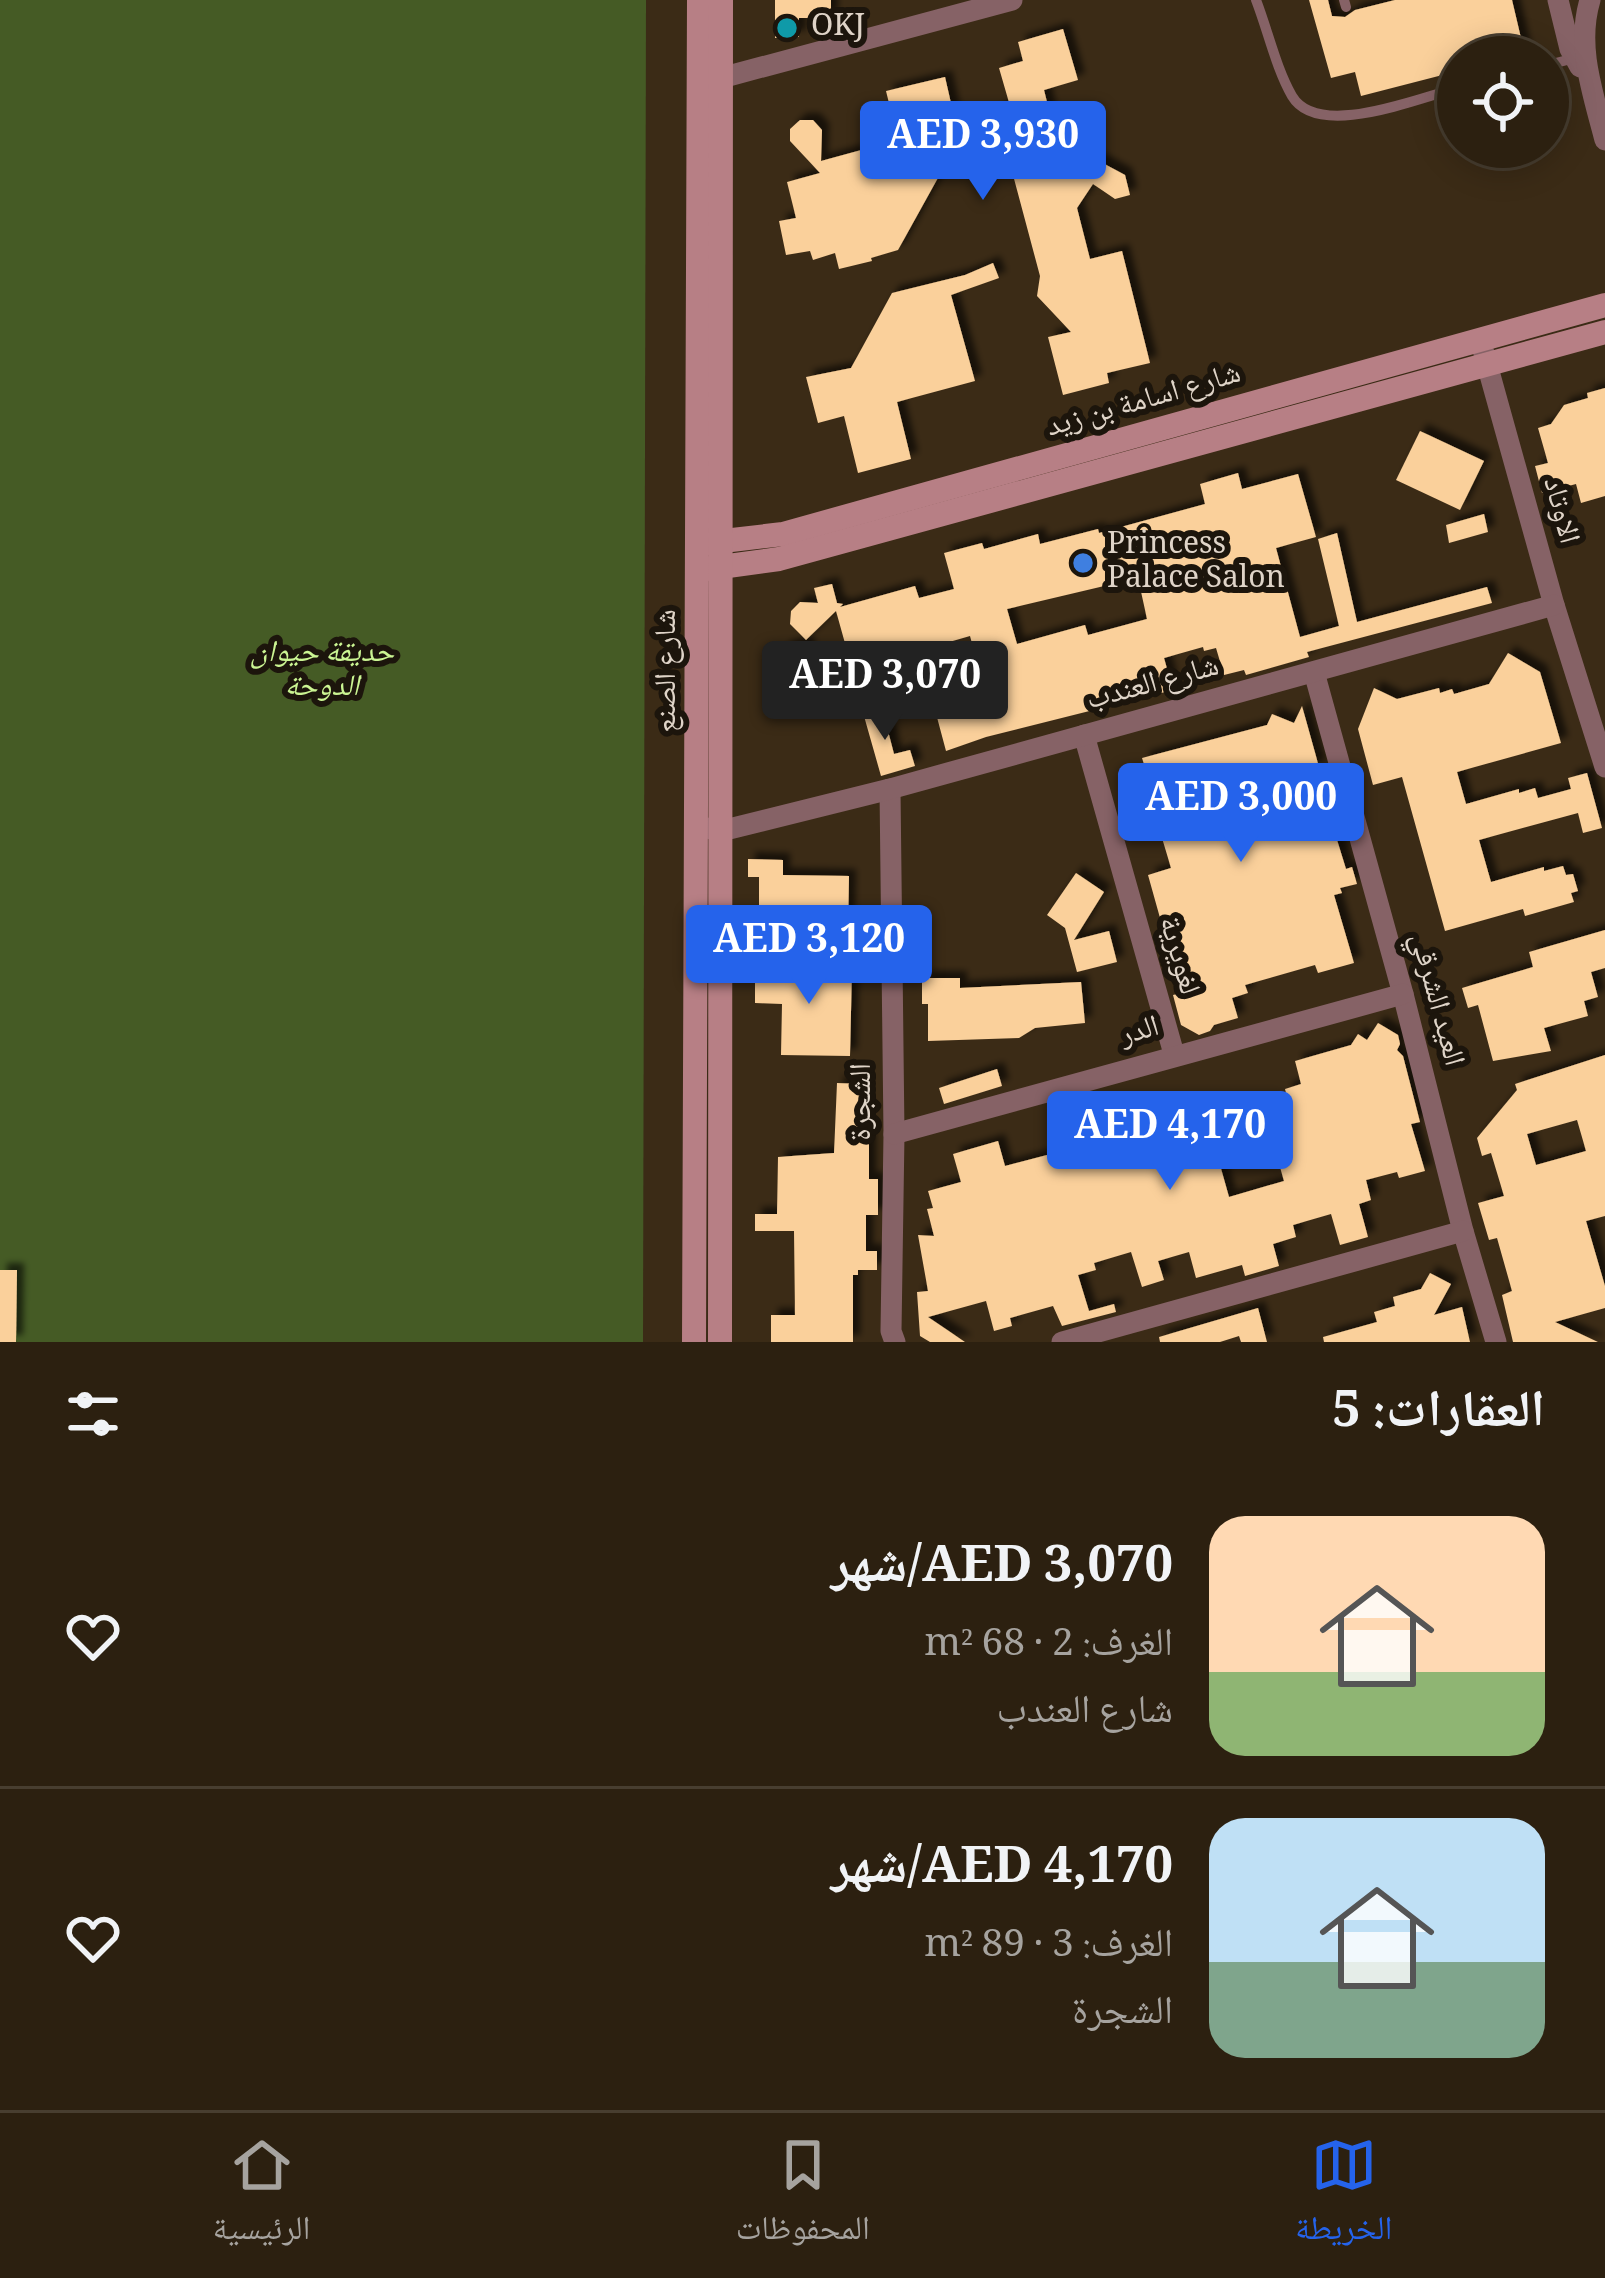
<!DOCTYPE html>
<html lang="ar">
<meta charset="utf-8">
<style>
:root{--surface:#2c2010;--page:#382d1e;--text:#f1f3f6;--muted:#a6a39f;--line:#483e30;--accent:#2563eb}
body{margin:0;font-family:Georgia,"Noto Naskh Arabic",serif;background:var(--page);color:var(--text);direction:rtl;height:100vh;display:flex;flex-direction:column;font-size:45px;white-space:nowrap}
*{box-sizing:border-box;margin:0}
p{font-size:39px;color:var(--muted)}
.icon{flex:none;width:66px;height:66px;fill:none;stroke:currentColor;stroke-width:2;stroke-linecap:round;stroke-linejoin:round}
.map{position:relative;height:1342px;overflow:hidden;direction:ltr}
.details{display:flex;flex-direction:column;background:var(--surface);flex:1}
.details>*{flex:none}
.fabs{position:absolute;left:1437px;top:36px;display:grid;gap:24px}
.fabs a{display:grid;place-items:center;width:132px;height:132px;border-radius:50%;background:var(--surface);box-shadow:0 6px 30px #0003,0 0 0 3px var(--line);font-size:60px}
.price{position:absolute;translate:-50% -102px;padding:0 27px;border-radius:12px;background:var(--accent);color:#fff;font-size:39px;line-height:78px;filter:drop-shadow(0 3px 6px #0008)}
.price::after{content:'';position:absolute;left:50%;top:72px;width:36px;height:27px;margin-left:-18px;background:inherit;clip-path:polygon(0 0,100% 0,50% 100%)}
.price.selected{background:#222;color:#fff}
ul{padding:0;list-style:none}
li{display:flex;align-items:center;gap:36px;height:300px;padding:0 60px}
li+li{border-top:3px solid var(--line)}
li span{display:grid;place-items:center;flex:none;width:336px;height:240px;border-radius:36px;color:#555}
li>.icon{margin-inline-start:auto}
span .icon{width:144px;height:144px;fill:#fffc;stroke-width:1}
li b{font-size:51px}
h2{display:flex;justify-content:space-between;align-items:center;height:144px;padding:0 60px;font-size:51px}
.tabs{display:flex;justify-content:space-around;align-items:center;height:168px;border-top:3px solid var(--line);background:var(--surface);font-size:33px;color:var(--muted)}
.tabs a{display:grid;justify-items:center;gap:6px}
.tabs .selected{color:var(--accent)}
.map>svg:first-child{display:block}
.green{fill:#455b25}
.building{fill:#fad09b;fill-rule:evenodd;filter:url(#shadow)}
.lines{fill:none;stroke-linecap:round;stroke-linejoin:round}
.lane{stroke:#866266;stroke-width:10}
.street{stroke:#866266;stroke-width:21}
.secondary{stroke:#b77f85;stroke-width:24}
.culture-dot{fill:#0f9aa8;stroke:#1c150c;stroke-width:4.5}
.shop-dot{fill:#3f7fe0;stroke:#1c150c;stroke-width:4.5}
.labels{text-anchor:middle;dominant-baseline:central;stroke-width:12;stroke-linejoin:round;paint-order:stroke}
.poi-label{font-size:30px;fill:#dfd4c8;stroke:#1c150c;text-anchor:start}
.street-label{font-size:30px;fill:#dfd4c8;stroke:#1c150c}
.park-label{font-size:30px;font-style:italic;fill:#cbf593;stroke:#1c150c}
</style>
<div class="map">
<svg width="1605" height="1342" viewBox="0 0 1605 1342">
<defs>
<filter id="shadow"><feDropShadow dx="7" dy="-7" stdDeviation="3" flood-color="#0009"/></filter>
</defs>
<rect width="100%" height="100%" fill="#3b2b16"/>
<path class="green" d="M0 0H646L643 1342H0Z"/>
<g class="building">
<path d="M775 0H831V18H799V37L775 38Z"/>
<path d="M1309 0H1328L1332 16 1345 17 1355 10 1395 0H1512L1525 55 1458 57V71L1361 96 1355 72 1331 78Z"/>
<path d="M1063 29 1078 80 1044 90 1056 138 1125 175 1130 195 1115 199 1093 184 1077 208 1090 259 1122 251 1150 363 1107 373 1109 383 1063 395 1048 337 1071 332 1037 296 1040 276 1009 160 939 176 898 250 871 258 872 261 839 269 835 253 813 260 810 251 786 255 779 221 796 218 787 182 820 173 790 141V129L800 120H813L822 130 821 161 898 140 886 91 945 77 956 125 997 114 996 110 1010 106 999 68 1023 61 1018 42Z"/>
<path d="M993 263 999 278 951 295 975 381 897 402 911 459 858 473 844 416 818 423 806 377 851 368 892 293 965 275Z"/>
<path d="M1605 388V496L1581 503 1576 484 1542 493 1535 466 1548 463 1538 428 1551 424 1564 405 1588 398 1587 393Z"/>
<path d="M1420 431 1484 461 1460 510 1396 480Z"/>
<path d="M1238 473 1242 489 1298 474 1316 537 1276 548 1300 637 1339 626 1318 539 1337 533 1357 622 1487 587 1492 603 1307 652 1309 657 1246 675 1244 670 1224 675 1216 648 1204 651 1203 647 1164 658 1173 690 986 737 946 751 934 706 985 692 970 636 932 647 943 686 872 706 862 670 853 672 836 611 806 640 790 624 791 611 800 602 818 603 814 588 832 584 837 603 843 604 840 607 915 586 919 598 954 589 944 553 982 543 984 549 1038 534 1040 544 1098 529 1099 533 1205 504 1200 484ZM1138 578 1147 619 1088 635 1085 625 1017 644 1007 609Z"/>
<path d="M1484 514 1488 532 1449 543 1446 525Z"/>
<path d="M806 642 816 675 792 682 782 649Z"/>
<path d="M1508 653 1540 672 1561 743 1457 772 1466 804 1519 789V793L1535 788 1538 798 1571 789 1568 778 1587 773 1602 828 1583 833 1578 813 1479 840 1491 882 1544 867V871L1563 866 1566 875 1573 874 1578 891 1571 893 1574 902 1525 916 1523 909 1445 931 1402 777 1373 785 1358 729 1374 688 1397 699 1439 688 1440 693 1452 689 1454 694 1489 684Z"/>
<path d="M881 704 894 754 910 750 915 766 881 776 862 709Z"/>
<path d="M1302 706 1319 767 1294 774 1303 807 1325 801 1346 869 1352 867 1357 884 1340 888 1342 893 1334 895 1354 963 1318 973 1315 965 1245 985 1248 993 1232 998 1238 1018 1214 1025 1210 1031 1199 1035 1181 1025 1173 995 1181 993 1148 875 1171 868 1162 838 1134 840 1123 780 1147 774 1142 758 1267 725 1272 714 1294 723Z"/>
<path d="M748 859 783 860V875L849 876 848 932 785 930V924L759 923V877H748Z"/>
<path d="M1076 873 1104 892 1074 940 1109 931 1117 962 1077 972 1065 928 1047 915Z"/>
<path d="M1605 930V968L1591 972 1598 997 1584 1001 1588 1016 1544 1028 1551 1051 1493 1061 1478 1005 1468 1008 1462 988 1533 967 1529 952Z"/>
<path d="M755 965 852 967 850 1056 781 1055 782 1004 755 1003Z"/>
<path d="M922 978H960V988L1081 982 1085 1023 1035 1028 1019 1038 928 1041V1004H922Z"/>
<path d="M1378 1023 1398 1035 1400 1044 1397 1050 1403 1056 1420 1122 1411 1124 1425 1171 1399 1178 1397 1172 1366 1180 1371 1200 1359 1204 1368 1237 1340 1245 1331 1214 1293 1225 1296 1237 1273 1244 1279 1266 1245 1276 1242 1265 1196 1278 1189 1252 1158 1261 1164 1280 1142 1287 1131 1252 1094 1263 1096 1270 1078 1275 1089 1311 1114 1304 1116 1312 1062 1326 1053 1306 1010 1318 1012 1326 994 1331 986 1301 928 1317 965 1342H930L920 1336 917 1292 928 1291 918 1235 934 1236 927 1209 933 1208 928 1191 961 1182 953 1154 998 1141 1005 1166 1211 1112 1215 1126 1289 1105 1285 1089 1301 1084 1295 1061 1351 1045 1358 1034 1367 1040ZM1275 1150 1284 1181 1229 1197 1220 1165Z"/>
<path d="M1605 1055V1216L1586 1221 1605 1286V1308L1555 1322 1598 1342H1513L1502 1295 1512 1291 1497 1238 1489 1240 1478 1203 1504 1196 1491 1153 1482 1156 1477 1138 1517 1090 1515 1084ZM1577 1120 1586 1151 1536 1165 1527 1134Z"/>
<path d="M997 1069 1002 1086 944 1104 939 1088Z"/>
<path d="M837 1083 862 1084 861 1138H869V1179H878V1215H866V1251H877V1270H858V1275H853V1342H771V1315H795L794 1231H755V1214H777L778 1157 834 1153Z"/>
<path d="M0 1270H17L16 1342H0Z"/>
<path d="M1430 1273 1451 1284 1434 1315 1462 1307 1470 1342H1324L1323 1337 1377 1322 1374 1312 1395 1306 1393 1297 1421 1289Z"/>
<path d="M1258 1308 1267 1342H1241L1239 1336 1220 1342H1160L1159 1337Z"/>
</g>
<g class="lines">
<g class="lane">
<path d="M1256 0C1268 31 1276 68 1292 96 1318 140 1418 98 1458 88"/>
<path d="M1344 0 1346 7"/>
<path d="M1548 65 1575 58"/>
</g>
<g class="street">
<path d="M1558 0 1570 49 1580 67"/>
<path d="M1590 0C1576 47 1593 93 1605 140"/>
<path d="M705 78H721L1012 0"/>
<path d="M1480 339 1554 605 1605 767"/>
<path d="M1314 672 1403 994 1463 1231 1496 1342"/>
<path d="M1084 735 1174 1054"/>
<path d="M890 789 894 1134 891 1331 895 1342"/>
<path d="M697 826 721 831 890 789 1554 605"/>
<path d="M894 1134 1403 994"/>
<path d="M1062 1342 1463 1231"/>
</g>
<g class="secondary">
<path d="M706 543 783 534 1605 305"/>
<path d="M706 569 779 559 1605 332"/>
<path d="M694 1342 699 0"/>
<path d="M720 1342 721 0"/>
</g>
</g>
<circle class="culture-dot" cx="787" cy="28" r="12"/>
<circle class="shop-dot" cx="1083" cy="563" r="12"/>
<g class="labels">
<g class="poi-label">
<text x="811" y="28">OKJ</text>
<text x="1107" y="546">Princess<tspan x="1107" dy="34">Palace Salon</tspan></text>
</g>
<g class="street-label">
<text transform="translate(1144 402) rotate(-16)">شارع اسامة بن زيد</text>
<text transform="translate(1559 511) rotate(75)">الاوتاد</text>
<text transform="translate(668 671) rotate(-90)">شارع الصنع</text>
<text transform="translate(1153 685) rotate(-15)">شارع العندب</text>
<text transform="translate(1177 956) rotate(74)">لغويرية</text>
<text transform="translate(1435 1000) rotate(75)">العيد الشرقي</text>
<text transform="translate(1140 1033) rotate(-16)">الدر</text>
<text transform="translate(863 1102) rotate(-90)">الشجرة</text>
</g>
<g class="park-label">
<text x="322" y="654">حديقة حيوان<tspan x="322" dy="34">الدوحة</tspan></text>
</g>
</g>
</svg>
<div class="fabs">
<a><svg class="icon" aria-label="locate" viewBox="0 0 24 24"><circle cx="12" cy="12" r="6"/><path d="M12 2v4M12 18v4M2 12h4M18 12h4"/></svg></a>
</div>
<b class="price" style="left:983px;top:203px">AED 3,930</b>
<b class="price selected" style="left:885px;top:743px">AED 3,070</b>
<b class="price" style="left:1241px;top:865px">AED 3,000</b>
<b class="price" style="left:809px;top:1007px">AED 3,120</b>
<b class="price" style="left:1170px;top:1193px">AED 4,170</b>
</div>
<section class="details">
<h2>العقارات: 5<svg class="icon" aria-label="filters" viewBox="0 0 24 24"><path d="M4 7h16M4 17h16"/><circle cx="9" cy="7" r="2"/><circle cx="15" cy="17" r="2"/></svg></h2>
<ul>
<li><span style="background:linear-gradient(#ffd9b3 65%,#8fb573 0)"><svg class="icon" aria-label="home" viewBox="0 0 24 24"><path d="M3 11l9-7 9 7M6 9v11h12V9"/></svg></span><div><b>AED 3,070/شهر</b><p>الغرف: 2 · 68 m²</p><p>شارع العندب</p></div><svg class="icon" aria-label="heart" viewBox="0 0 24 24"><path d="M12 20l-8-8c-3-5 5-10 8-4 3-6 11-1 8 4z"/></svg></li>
<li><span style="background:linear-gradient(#bfe0f5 60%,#7fa58c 0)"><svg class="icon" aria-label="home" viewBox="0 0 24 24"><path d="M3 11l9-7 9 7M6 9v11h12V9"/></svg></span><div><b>AED 4,170/شهر</b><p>الغرف: 3 · 89 m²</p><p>الشجرة</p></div><svg class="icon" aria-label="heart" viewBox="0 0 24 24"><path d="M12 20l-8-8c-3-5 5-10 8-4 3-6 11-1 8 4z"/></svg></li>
</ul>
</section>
<nav class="tabs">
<a class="selected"><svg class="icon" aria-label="map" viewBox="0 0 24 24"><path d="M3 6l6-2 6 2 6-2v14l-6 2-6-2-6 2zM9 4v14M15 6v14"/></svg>الخريطة</a>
<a><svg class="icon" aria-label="saved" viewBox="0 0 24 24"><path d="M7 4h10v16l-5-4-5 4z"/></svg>المحفوظات</a>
<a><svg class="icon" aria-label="home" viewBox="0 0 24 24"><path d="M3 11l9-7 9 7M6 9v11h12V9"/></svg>الرئيسية</a>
</nav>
